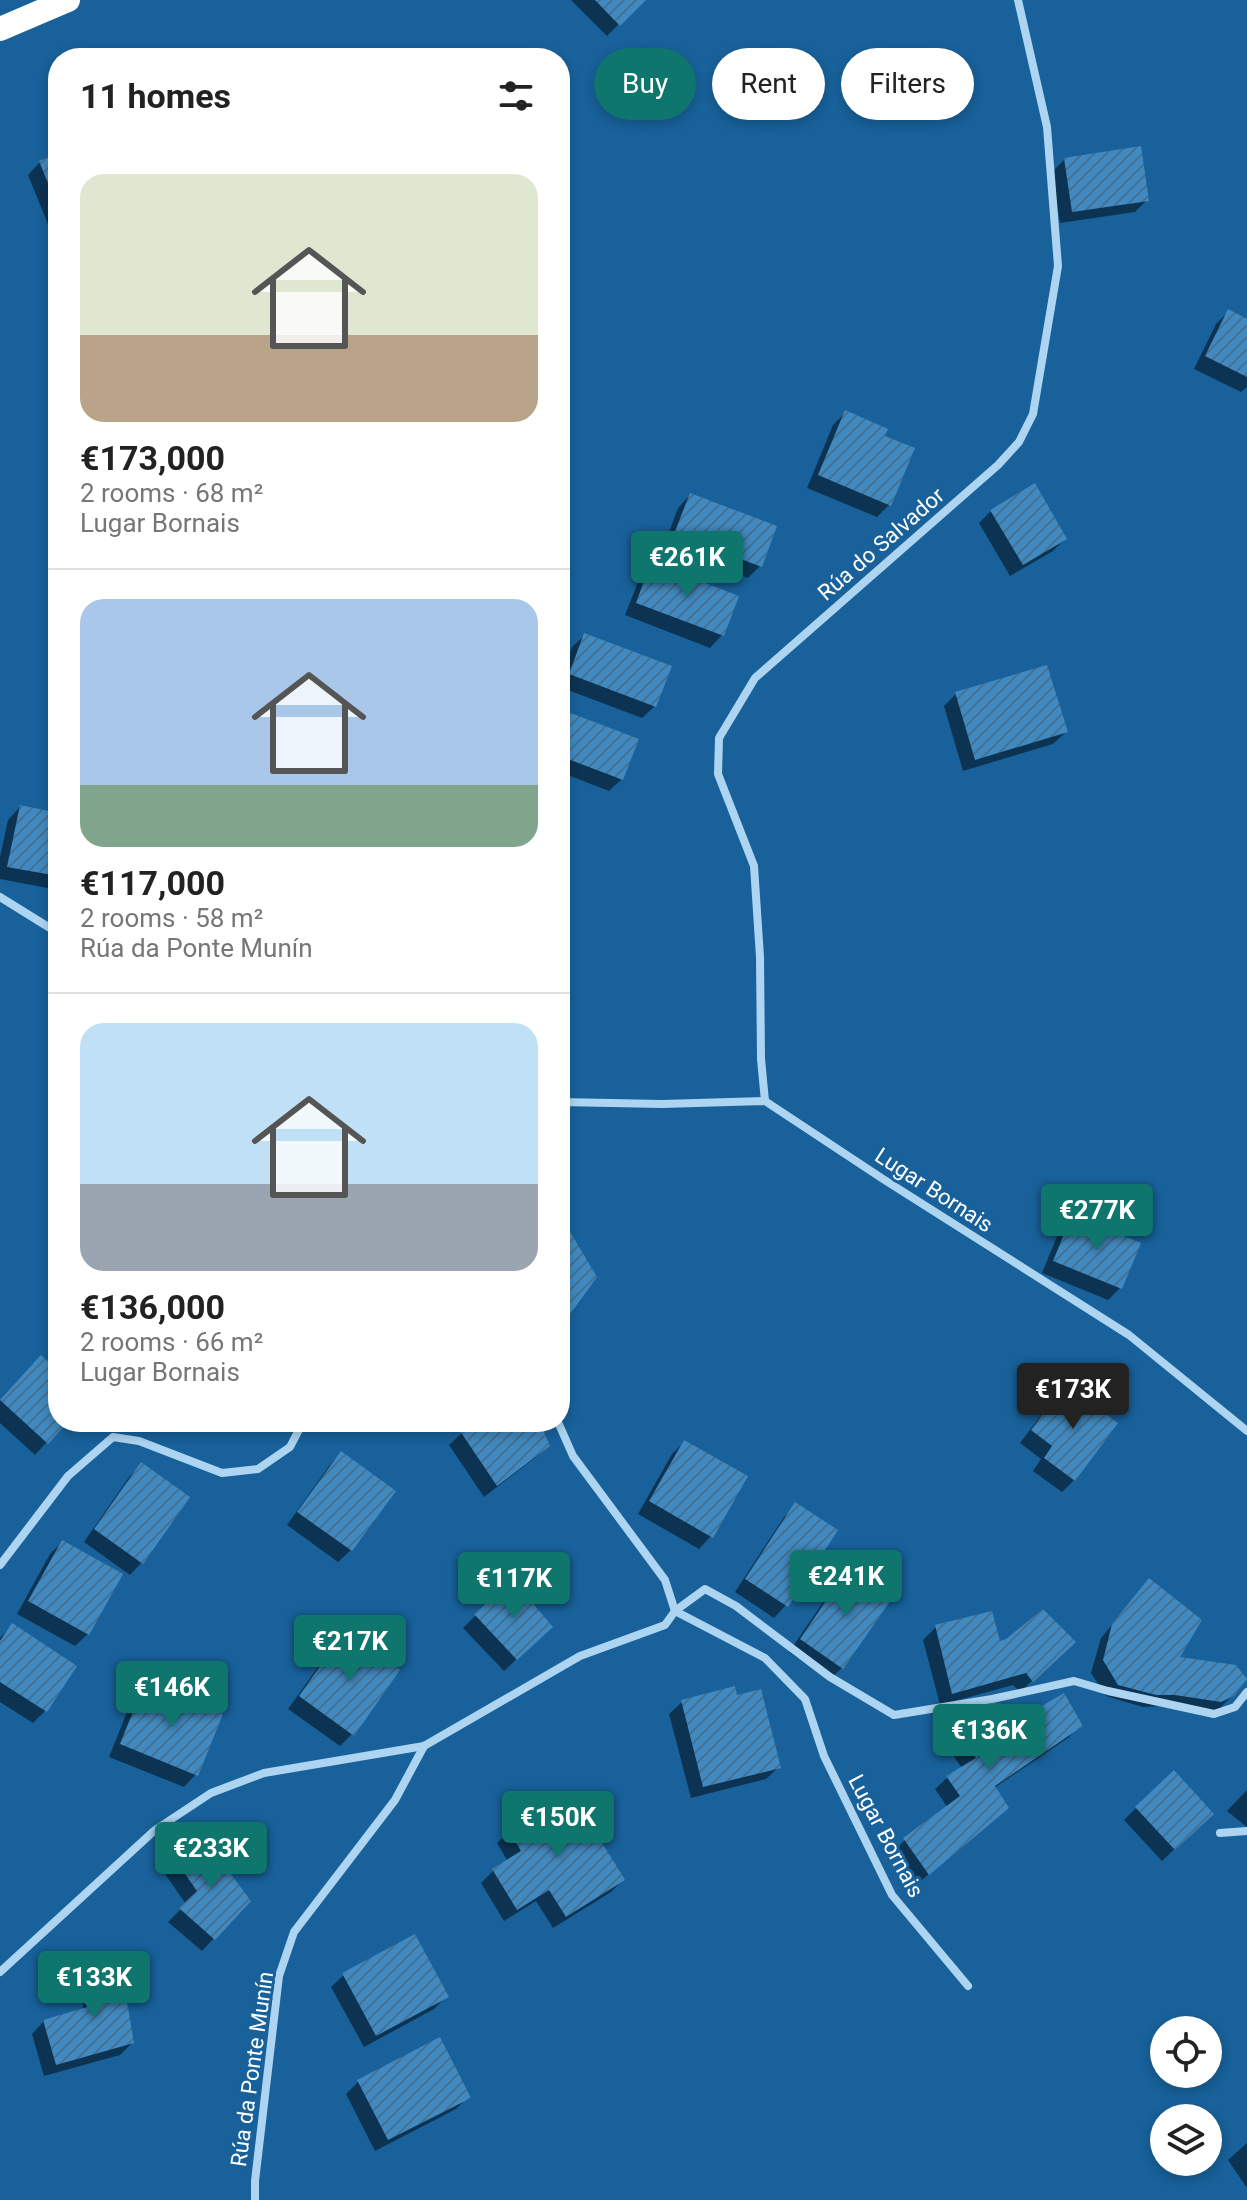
<!DOCTYPE html>
<meta charset="utf-8">
<style>
:root{--surface:#fff;--page:#f2f2f2;--text:#222;--muted:#767676;--line:#e0e0e0;--accent:#0f766e}
body{margin:0;font-family:Roboto,sans-serif;background:var(--page);color:var(--text);height:100vh;display:flex;flex-direction:column;font-size:30px;white-space:nowrap}
*{box-sizing:border-box;margin:0}
p{font-size:26px;color:var(--muted)}
.icon{flex:none;width:44px;height:44px;fill:none;stroke:currentColor;stroke-width:2;stroke-linecap:round;stroke-linejoin:round}
.map{position:relative;flex:1;overflow:hidden}
.panel{position:absolute;left:48px;top:48px;width:522px;height:1384px;display:flex;flex-direction:column;background:var(--surface);border-radius:32px;box-shadow:0 4px 12px #0003}
.panel>*{flex:none}
.banner{position:absolute;left:594px;top:48px;width:532px;height:72px;display:flex;gap:16px}
.controls{position:absolute;left:1150px;top:2016px;display:grid;gap:16px}
.controls a{display:grid;place-items:center;width:72px;height:72px;border-radius:50%;background:var(--surface);box-shadow:0 4px 12px #0003;font-size:40px}
.price{position:absolute;translate:-50% -68px;padding:0 18px;border-radius:8px;background:var(--accent);color:#fff;font-size:26px;line-height:52px;filter:drop-shadow(0 2px 4px #0008)}
.price::after{content:'';position:absolute;left:50%;top:48px;width:24px;height:18px;margin-left:-12px;background:inherit;clip-path:polygon(0 0,100% 0,50% 100%)}
.price.selected{background:#222;color:#fff}
ul{padding:0;list-style:none}
li{display:grid;align-content:center;gap:16px;height:424px;padding:0 32px}
li+li{border-top:2px solid var(--line)}
li span{display:grid;place-items:center;height:248px;border-radius:24px;color:#555}
li>.icon{margin-inline-start:auto}
span .icon{width:144px;height:144px;fill:#fffc;stroke-width:1}
li b{font-size:34px}
h2{display:flex;justify-content:space-between;align-items:center;height:96px;padding:0 32px;font-size:34px}
.tag{padding:0 28px;border-radius:36px;background:var(--surface);box-shadow:0 4px 12px #0003;font-size:28px;line-height:72px}
.tag.selected{background:var(--accent);color:#fff}
.map>svg:first-child{display:block}
.shadow{fill:#0007}
.building{fill:url(#building-hatch)}
.lines{fill:none;stroke-linecap:round;stroke-linejoin:round}
.street{stroke:#add5f2;stroke-width:8}
.highway{stroke:#fff;stroke-width:24}
.labels{text-anchor:middle;dominant-baseline:central;stroke-width:6;stroke-linejoin:round;paint-order:stroke}
.street-label{font-size:22px;fill:#fff;stroke:#18619a}
</style>
<div class="map">
<svg width="1247" height="2200" viewBox="0 0 1247 2200">
<defs>
<pattern id="building-hatch" width="6" height="6" patternUnits="userSpaceOnUse" patternTransform="scale(2)"><rect width="6" height="6" fill="#408ac1"/><path d="M-1 1l2-2M0 6l6-6M5 7l2-2" fill="none" stroke="#457192"/></pattern>
</defs>
<rect width="100%" height="100%" fill="#18619a"/>
<g class="shadow">
<path d="M571 0H643L607 36Z"/>
<path d="M58 155V224L54 226 56 229 58 228V232L52 234 28 175 40 162Z"/>
<path d="M1065 159 1147 200 1135 212 1060 223 1052 172Z"/>
<path d="M1228 312 1247 321V387L1241 392 1194 369 1216 324Z"/>
<path d="M845 413 883 437 890 504 877 517 807 488 833 425Z"/>
<path d="M690 495 760 566 748 578 664 546 678 508Z"/>
<path d="M991 511 1065 539 1053 551 1010 576 979 523Z"/>
<path d="M652 565 736 597 722 635 710 648 625 615 640 577Z"/>
<path d="M585 635 655 706 642 718 560 687V680L572 647Z"/>
<path d="M956 694 1066 732 1053 744 963 771 944 706Z"/>
<path d="M560 711 622 779 609 791 560 772Z"/>
<path d="M20 807 58 815V890L0 879V857L8 820Z"/>
<path d="M1072 1217 1120 1288 1108 1300 1042 1273 1060 1229Z"/>
<path d="M29 1370 58 1373V1422H65L35 1455 0 1423V1401Z"/>
<path d="M1065 1387 1074 1480 1062 1492 1033 1471 1041 1459 1020 1443 1053 1399Z"/>
<path d="M207 1422H223L217 1428Z"/>
<path d="M477 1422H538L548 1446 535 1458 484 1497 449 1445 462 1433Z"/>
<path d="M684 1442 711 1536 699 1549 638 1514 672 1454Z"/>
<path d="M341 1453 351 1550 338 1562 287 1525 329 1466Z"/>
<path d="M141 1465 142 1562 130 1575 84 1542 129 1477Z"/>
<path d="M796 1505 786 1605 774 1618 735 1592 784 1517Z"/>
<path d="M62 1542 88 1634 75 1646 17 1614 50 1554Z"/>
<path d="M850 1570 842 1668 829 1680 789 1652 837 1582Z"/>
<path d="M1149 1581 1177 1658 1233 1695 1220 1708 1208 1713 1162 1706 1143 1707 1106 1696 1091 1673 1101 1638Z"/>
<path d="M991 1613 999 1643 1061 1654 1020 1692 1013 1685 940 1705 923 1640 936 1627Z"/>
<path d="M476 1615 550 1627 504 1671 463 1628Z"/>
<path d="M12 1626 74 1667 45 1711 33 1723 0 1702V1638Z"/>
<path d="M345 1634 352 1734 340 1746 288 1709 333 1646Z"/>
<path d="M145 1685 196 1774 184 1787 109 1757 133 1697Z"/>
<path d="M682 1702 779 1767 766 1779 691 1798 669 1714Z"/>
<path d="M994 1705 1023 1719 1080 1726 1068 1738 994 1788 1007 1808 916 1885 893 1852 905 1840 948 1808 935 1789 948 1777 962 1768 936 1731 948 1719Z"/>
<path d="M1247 1790V1827L1227 1811Z"/>
<path d="M569 1794 623 1880 611 1892 553 1928 536 1901 504 1921 481 1883 493 1871 508 1862 497 1843 509 1831Z"/>
<path d="M1136 1808 1199 1826 1162 1861 1124 1820Z"/>
<path d="M177 1862 248 1901 202 1951 168 1922 186 1904 165 1874Z"/>
<path d="M97 1962 132 2043 120 2055 44 2076 32 2034 44 2021 83 2010 85 1975Z"/>
<path d="M344 1975 446 1997 434 2009 364 2047 331 1987Z"/>
<path d="M358 2082 468 2097 456 2109 375 2151 346 2094Z"/>
<path d="M1247 2143V2188L1228 2160Z"/>
</g>
<g class="building">
<path d="M595 0H646L620 26Z"/>
<path d="M1141 146 1149 201 1072 212 1064 158Z"/>
<path d="M58 153V208L39 161Z"/>
<path d="M1228 309 1247 319V377L1205 356Z"/>
<path d="M845 410 888 429 885 436 915 448 891 506 818 475Z"/>
<path d="M1035 483 1067 539 1023 565 990 510Z"/>
<path d="M690 493 777 526 762 567 674 534Z"/>
<path d="M651 562 739 596 724 636 636 603Z"/>
<path d="M584 633 672 666 656 707 569 674Z"/>
<path d="M1047 665 1068 732 975 760 955 692Z"/>
<path d="M560 709 639 739 623 780 560 756Z"/>
<path d="M20 805 58 813V876L7 867Z"/>
<path d="M560 1215 597 1277 563 1324 560 1319Z"/>
<path d="M1072 1215 1141 1243 1122 1289 1053 1261Z"/>
<path d="M41 1355 58 1371V1422H68L48 1444 0 1400Z"/>
<path d="M1065 1384 1118 1423 1075 1481 1044 1458 1052 1446 1031 1430Z"/>
<path d="M474 1422H540L550 1446 497 1486 460 1431Z"/>
<path d="M684 1440 748 1476 713 1538 649 1501Z"/>
<path d="M341 1451 396 1491 352 1551 297 1512Z"/>
<path d="M141 1462 190 1497 143 1564 94 1529Z"/>
<path d="M795 1502 838 1530 788 1607 745 1579Z"/>
<path d="M62 1540 123 1574 89 1635 28 1601Z"/>
<path d="M849 1567 893 1597 843 1669 800 1639Z"/>
<path d="M1149 1578 1202 1620 1180 1657 1236 1665 1247 1679 1234 1696 1221 1702 1175 1695H1156L1118 1685 1103 1660 1112 1624Z"/>
<path d="M513 1580 553 1627 517 1660 474 1614Z"/>
<path d="M1043 1609 1076 1642 1033 1682 1026 1673 952 1694 935 1625 992 1611 1000 1641 1006 1639Z"/>
<path d="M12 1623 77 1666 47 1712 0 1682V1641Z"/>
<path d="M345 1631 400 1670 354 1736 299 1696Z"/>
<path d="M145 1682 223 1714 198 1776 120 1744Z"/>
<path d="M735 1686 737 1695 761 1689 781 1768 703 1787 681 1700Z"/>
<path d="M1064 1693 1083 1726 995 1786 1009 1808 929 1875 903 1838 960 1796 946 1776 976 1758 947 1717 994 1703 1010 1705 1023 1717Z"/>
<path d="M1174 1770 1214 1814 1175 1850 1135 1807Z"/>
<path d="M570 1791 625 1880 566 1917 549 1890 517 1910 492 1869 521 1851 508 1829Z"/>
<path d="M204 1838 251 1901 215 1940 179 1908 197 1891 176 1861Z"/>
<path d="M415 1934 449 1997 376 2036 342 1973Z"/>
<path d="M119 1955 134 2043 56 2065 43 2020 94 2005 96 1961Z"/>
<path d="M440 2037 471 2098 388 2140 357 2080Z"/>
</g>
<g class="lines">
<g class="street">
<path d="M0 897 58 933"/>
<path d="M765 1101 761 1059 760 957 754 866 718 774 719 738 755 678 998 465 1019 442 1033 414 1058 266 1047 127 1018 0"/>
<path d="M560 1102 662 1104 765 1101 883 1179 1129 1335 1247 1431"/>
<path d="M558 1422 573 1456 665 1580 675 1611 765 1658 805 1699 824 1756 892 1895 968 1986"/>
<path d="M0 1565 68 1476 113 1437 139 1441 222 1473 258 1469 290 1447 303 1422"/>
<path d="M1220 1833 1247 1831"/>
<path d="M0 1972 155 1830 211 1793 264 1773 424 1746 580 1656 665 1625 675 1611 705 1589 736 1606 830 1677 894 1715 992 1699 1074 1681 1108 1691 1214 1714 1235 1707 1247 1692"/>
<path d="M255 2200V2181L279 1976 294 1932 395 1800 424 1746"/>
</g>
<path class="highway" d="M0 29 68 0"/>
</g>
<g class="labels">
<g class="street-label">
<text transform="translate(881 544) rotate(-41)">Rúa do Salvador</text>
<text transform="translate(934 1190) rotate(33)">Lugar Bornais</text>
<text transform="translate(886 1836) rotate(62)">Lugar Bornais</text>
<text transform="translate(252 2069) rotate(-82)">Rúa da Ponte Munín</text>
</g>
</g>
</svg>
<div class="controls">
<a><svg class="icon" aria-label="locate" viewBox="0 0 24 24"><circle cx="12" cy="12" r="6"/><path d="M12 2v4M12 18v4M2 12h4M18 12h4"/></svg></a>
<a><svg class="icon" aria-label="layers" viewBox="0 0 24 24"><path d="M12 4l9 5-9 5-9-5zM3 14l9 5 9-5"/></svg></a>
</div>
<b class="price" style="left:687px;top:599px">€261K</b>
<b class="price" style="left:1097px;top:1252px">€277K</b>
<b class="price selected" style="left:1073px;top:1431px">€173K</b>
<b class="price" style="left:846px;top:1618px">€241K</b>
<b class="price" style="left:514px;top:1620px">€117K</b>
<b class="price" style="left:350px;top:1683px">€217K</b>
<b class="price" style="left:172px;top:1729px">€146K</b>
<b class="price" style="left:989px;top:1772px">€136K</b>
<b class="price" style="left:558px;top:1859px">€150K</b>
<b class="price" style="left:211px;top:1890px">€233K</b>
<b class="price" style="left:94px;top:2019px">€133K</b>
<div class="banner">
<a class="tag selected">Buy</a>
<a class="tag">Rent</a>
<a class="tag">Filters</a>
</div>
<section class="panel">
<h2>11 homes<svg class="icon" aria-label="filters" viewBox="0 0 24 24"><path d="M4 7h16M4 17h16"/><circle cx="9" cy="7" r="2"/><circle cx="15" cy="17" r="2"/></svg></h2>
<ul>
<li><span style="background:linear-gradient(#dfe7d0 65%,#b9a48a 0)"><svg class="icon" aria-label="home" viewBox="0 0 24 24"><path d="M3 11l9-7 9 7M6 9v11h12V9"/></svg></span><div><b>€173,000</b><p>2 rooms · 68 m²</p><p>Lugar Bornais</p></div></li>
<li><span style="background:linear-gradient(#a9c7e8 75%,#7fa58c 0)"><svg class="icon" aria-label="home" viewBox="0 0 24 24"><path d="M3 11l9-7 9 7M6 9v11h12V9"/></svg></span><div><b>€117,000</b><p>2 rooms · 58 m²</p><p>Rúa da Ponte Munín</p></div></li>
<li><span style="background:linear-gradient(#bfe0f5 65%,#9aa5b1 0)"><svg class="icon" aria-label="home" viewBox="0 0 24 24"><path d="M3 11l9-7 9 7M6 9v11h12V9"/></svg></span><div><b>€136,000</b><p>2 rooms · 66 m²</p><p>Lugar Bornais</p></div></li>
</ul>
</section>
</div>
